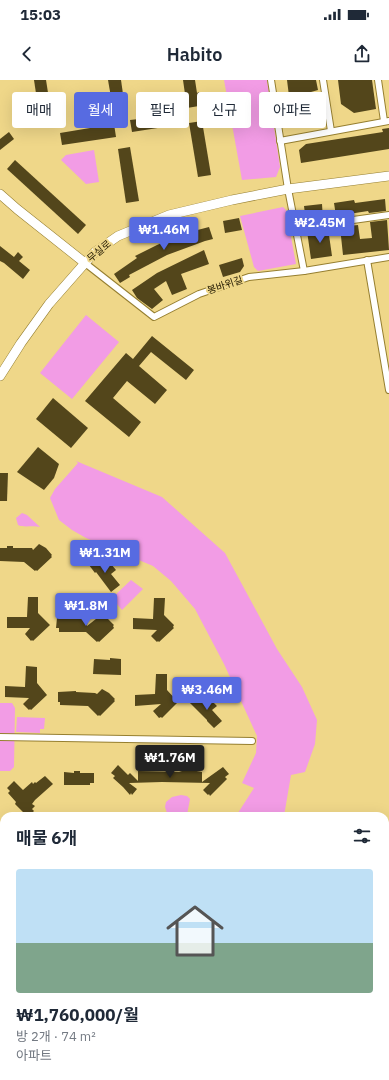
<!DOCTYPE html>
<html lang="ko">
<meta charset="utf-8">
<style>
:root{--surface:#fff;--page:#f2f2f3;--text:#1f2937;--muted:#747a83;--line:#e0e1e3;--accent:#576be1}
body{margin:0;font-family:"IBM Plex Sans","Noto Sans KR",sans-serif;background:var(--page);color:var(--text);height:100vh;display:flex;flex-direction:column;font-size:15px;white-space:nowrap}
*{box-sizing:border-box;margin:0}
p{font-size:13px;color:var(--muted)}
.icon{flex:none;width:22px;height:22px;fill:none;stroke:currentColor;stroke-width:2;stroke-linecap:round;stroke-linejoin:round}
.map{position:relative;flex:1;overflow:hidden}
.panel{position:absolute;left:0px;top:732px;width:389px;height:268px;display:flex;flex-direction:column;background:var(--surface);border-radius:12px 12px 0 0;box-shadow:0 4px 16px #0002}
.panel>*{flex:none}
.hud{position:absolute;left:12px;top:12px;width:365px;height:36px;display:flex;gap:8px}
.price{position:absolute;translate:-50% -34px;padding:0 9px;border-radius:4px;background:var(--accent);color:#fff;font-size:13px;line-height:26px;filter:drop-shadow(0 1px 2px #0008)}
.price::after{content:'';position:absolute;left:50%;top:24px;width:12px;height:9px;margin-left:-6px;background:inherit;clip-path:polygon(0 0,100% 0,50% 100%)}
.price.selected{background:#222;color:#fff}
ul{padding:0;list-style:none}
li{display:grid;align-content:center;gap:8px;height:212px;padding:0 16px}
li+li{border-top:1px solid var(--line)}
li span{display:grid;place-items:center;height:124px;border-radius:4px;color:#555}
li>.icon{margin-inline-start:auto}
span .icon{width:72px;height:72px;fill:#fffc;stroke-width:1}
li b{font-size:17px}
h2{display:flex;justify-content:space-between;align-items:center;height:48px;padding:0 16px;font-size:17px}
.chip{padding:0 14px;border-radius:4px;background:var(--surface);box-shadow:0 4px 16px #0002;font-size:14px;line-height:36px}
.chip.selected{background:var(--accent);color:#fff}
.status{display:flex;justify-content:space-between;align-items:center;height:28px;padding:0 20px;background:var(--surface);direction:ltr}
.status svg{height:11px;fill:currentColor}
header{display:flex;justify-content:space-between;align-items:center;height:52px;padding:0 16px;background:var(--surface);font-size:18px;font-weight:600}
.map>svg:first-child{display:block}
.green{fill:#f29ce5}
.building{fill:#53461b}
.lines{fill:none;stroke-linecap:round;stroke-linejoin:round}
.street-casing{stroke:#967f30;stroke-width:8}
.secondary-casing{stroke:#967f30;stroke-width:10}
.street{stroke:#fff;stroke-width:6}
.secondary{stroke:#fff;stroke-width:9}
.labels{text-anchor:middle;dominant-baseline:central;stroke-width:4;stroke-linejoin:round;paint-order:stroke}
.street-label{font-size:10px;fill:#221900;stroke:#efd789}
</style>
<div class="status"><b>15:03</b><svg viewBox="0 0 49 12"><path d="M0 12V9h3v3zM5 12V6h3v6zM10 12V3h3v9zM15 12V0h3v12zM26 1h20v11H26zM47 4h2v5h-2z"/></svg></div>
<header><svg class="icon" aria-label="back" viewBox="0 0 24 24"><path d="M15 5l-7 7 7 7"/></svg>Habito<svg class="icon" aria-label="share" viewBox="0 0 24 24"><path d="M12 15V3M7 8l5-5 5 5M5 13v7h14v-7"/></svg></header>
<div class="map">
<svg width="389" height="1000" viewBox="0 0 389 1000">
<rect width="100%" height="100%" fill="#efd789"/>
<g class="green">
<path d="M224 0H267L280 87 276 97 242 100Z"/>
<path d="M94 70 99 102 86 104 61 80 66 75Z"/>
<path d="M283 127 286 130 296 184 258 191 254 187 240 136Z"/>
<path d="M86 235 119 262 72 319 40 293Z"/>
<path d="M76 381 162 417 225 473 277 569 302 607 317 640 315 664 305 692 291 695 284 736H236L254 708 242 703 256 673 257 656 224 584 195 529 171 501 153 486 86 458 72 450 59 440 50 418 55 409 78 383Z"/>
<path d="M22 433 27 435 40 447C33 445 24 448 18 445L16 438Z"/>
<path d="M131 500 143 509 122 530 112 518Z"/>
<path d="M0 623H12L15 628 14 687 10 691H0Z"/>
<path d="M17 637 45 638 44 649H40V653L16 652Z"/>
<path d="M181 715 187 716 190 719 187 735 185 736H168L165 727 166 722 172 717Z"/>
<path d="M385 755H389V832L385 843Z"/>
<path d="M19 996H330L329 1000H10Z"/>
</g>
<g class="building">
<path d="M34 0H46L52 38 40 40Z"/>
<path d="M108 0H121L124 21 112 23Z"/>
<path d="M183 0H195L197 13 199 12 200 18H198L199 26 187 28Z"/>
<path d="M287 0H316L318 10 311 12 316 39 301 41 291 32Z"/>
<path d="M338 0H372L376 29 354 33 341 24Z"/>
<path d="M175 33 177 45 132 52 130 40 139 39V37L144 36V38Z"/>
<path d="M202 41 211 95 198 97 189 43Z"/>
<path d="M114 44 116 57 62 65 60 53Z"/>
<path d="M389 48V69L301 83 299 70 306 64 383 52 382 49Z"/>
<path d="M9 52 14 59 0 70V59Z"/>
<path d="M130 67 139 121 126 123 118 69Z"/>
<path d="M15 80 86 145 78 154 7 89Z"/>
<path d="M385 119 386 131 369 133 368 131 336 136 334 123 354 120 355 123Z"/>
<path d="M322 124 323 140 306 142 304 126Z"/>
<path d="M239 138 242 150 225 153 223 141Z"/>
<path d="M387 140 389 170 343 175 340 147 358 145 360 159 372 158 370 142Z"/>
<path d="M209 147 213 159 205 161 167 175 129 195 130 197 120 203 114 194 137 178 135 176 157 165 186 153Z"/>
<path d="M328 148 332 176 311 179 307 151Z"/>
<path d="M0 166 14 177 18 172 23 177 19 181 30 190 23 199 4 183 0 181Z"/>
<path d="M204 170 209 184 181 194 187 209 172 215 166 201 154 209 163 220 152 229 137 218 132 210 157 193Z"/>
<path d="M242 178 244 186 240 192 223 197 219 185Z"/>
<path d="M152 256 194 290 186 300 151 272 139 286 167 310 155 324 127 301 113 318 141 342 129 357 85 321 126 273 133 279Z"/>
<path d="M53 318 88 348 71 368 36 339Z"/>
<path d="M38 367 59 384 54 398 44 410 17 392Z"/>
<path d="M0 393H8L7 421H0Z"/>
<path d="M39 464 46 468 52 475 51 476 52 477 37 491 36 490 35 491 24 482 0 481V468H7V466H13V468H32L33 470Z"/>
<path d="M97 478 106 488 111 484 116 490 111 494 120 505 111 512 96 492 95 493 89 485Z"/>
<path d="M28 517H38V533L50 545 33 561 32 560 31 561 25 554 30 548H7V537H27Z"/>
<path d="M154 518H165L164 535 174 545 173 547 174 548 159 562 158 561 157 562 151 556 157 550 133 549V538L153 539Z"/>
<path d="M101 535 108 539 114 545 113 546 114 548 99 562 98 561 97 562 86 552H59V548H56L57 538H69V537H75V538L88 539 87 546Z"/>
<path d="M110 578 121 579V595L93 594 94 579 110 580Z"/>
<path d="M26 586 37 587V603L47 615 31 630 30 629 29 630 23 624 29 618 5 617V606L25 607Z"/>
<path d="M156 594H167V610L178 622 162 638 161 637 159 638 153 631 161 624 135 626V615L155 614Z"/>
<path d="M102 609 109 613 115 619 114 620 115 621 100 636 99 635 98 636 88 626 60 625V622H58V612L76 611V612L95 613 97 614Z"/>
<path d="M198 615 207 625 212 621 217 626 212 630 222 641 214 648 207 641V640L190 623Z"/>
<path d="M118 685 128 695 130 693 138 701V691L179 692 185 690V689H191V690L202 692V702L223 687 229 694 225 697 227 699 210 716 209 714 208 715 203 710 210 703 162 702 129 703 137 709 132 715 131 713 130 715 123 707 113 698 115 696 111 693Z"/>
<path d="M74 691H80V693H94V703H90V705H64V692L74 693Z"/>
<path d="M45 696 53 704 35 720 32 724 35 726 32 729 34 731 29 736H27L15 724 16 722 8 713 10 711 7 708 14 701 23 710 32 702 33 704 35 702 36 703Z"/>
</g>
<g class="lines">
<g class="street-casing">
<g id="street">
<path d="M271 0 288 109 304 191"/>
<path d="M323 0 331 51"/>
<path d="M378 0 384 41"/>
<path d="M280 61 389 41"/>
<path d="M296 148 389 135"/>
<path d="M367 180 389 310"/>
<path d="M85 183 154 237 199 214 249 197 304 191 389 177"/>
<path d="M0 657 252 661"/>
</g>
</g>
<g class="secondary-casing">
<g id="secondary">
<path d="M0 114 17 129 85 183"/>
<path d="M0 296 21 263 49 224 85 183 95 172 118 156 169 135 232 120 288 109 389 96"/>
<path d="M385 891 389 877"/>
<path d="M385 941 389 928"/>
<path d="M354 1000 355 996"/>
<path d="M368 1000 369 996"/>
</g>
</g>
<use href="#street" class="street"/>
<use href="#secondary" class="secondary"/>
</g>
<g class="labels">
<g class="street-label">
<text transform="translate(99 171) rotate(-40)">무실로</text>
<text transform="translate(225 205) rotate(-18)">봉바위길</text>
</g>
</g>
</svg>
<b class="price" style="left:320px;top:164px">₩2.45M</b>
<b class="price" style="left:164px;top:171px">₩1.46M</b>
<b class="price" style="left:105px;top:494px">₩1.31M</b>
<b class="price" style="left:86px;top:547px">₩1.8M</b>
<b class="price" style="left:207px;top:631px">₩3.46M</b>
<b class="price selected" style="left:170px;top:699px">₩1.76M</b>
<div class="hud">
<a class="chip">매매</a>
<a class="chip selected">월세</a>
<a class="chip">필터</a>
<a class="chip">신규</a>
<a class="chip">아파트</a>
</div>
<section class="panel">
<h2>매물 6개<svg class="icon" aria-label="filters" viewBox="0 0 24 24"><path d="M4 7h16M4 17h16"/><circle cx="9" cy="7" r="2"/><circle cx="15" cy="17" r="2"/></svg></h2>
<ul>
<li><span style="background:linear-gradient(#bfe0f5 60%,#7fa58c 0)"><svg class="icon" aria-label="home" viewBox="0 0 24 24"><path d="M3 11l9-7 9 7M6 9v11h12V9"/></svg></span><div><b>₩1,760,000/월</b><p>방 2개 · 74 m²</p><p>아파트</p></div></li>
</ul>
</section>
</div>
